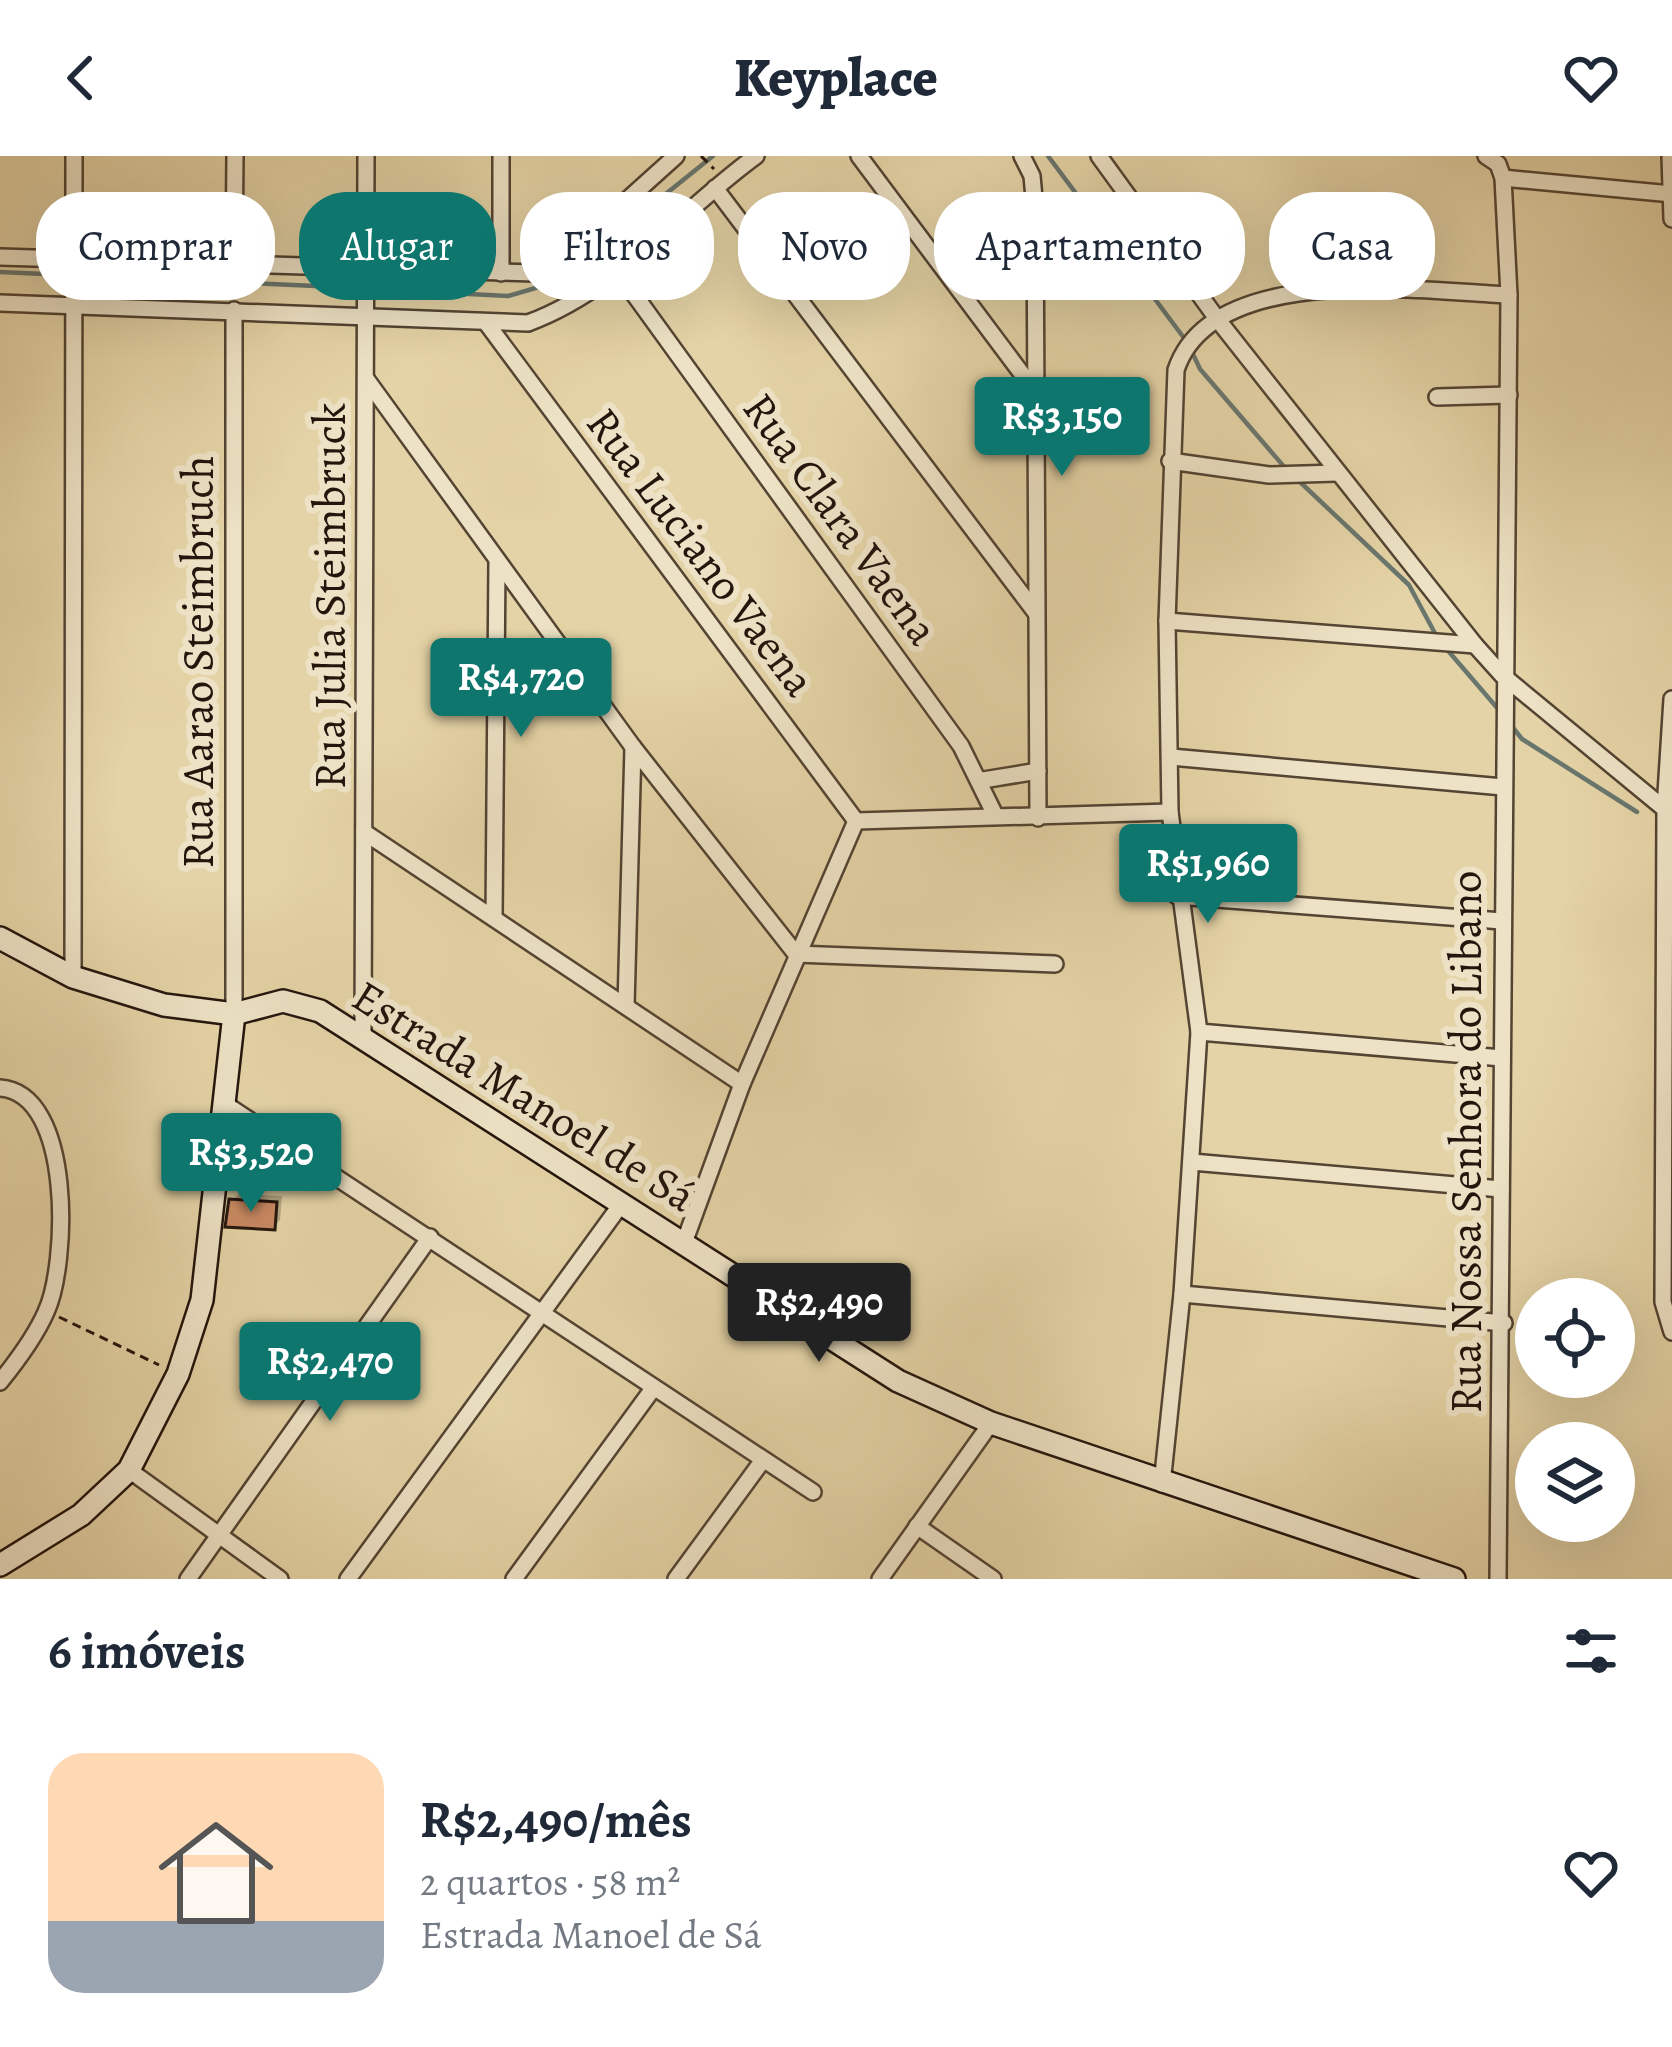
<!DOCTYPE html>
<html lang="pt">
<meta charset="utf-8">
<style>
:root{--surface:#fff;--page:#f2f2f3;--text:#1f2937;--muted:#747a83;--accent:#0f766e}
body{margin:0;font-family:Alegreya,serif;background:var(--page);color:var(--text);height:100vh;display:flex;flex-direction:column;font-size:45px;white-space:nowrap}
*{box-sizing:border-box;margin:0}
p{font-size:39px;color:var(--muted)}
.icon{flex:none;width:66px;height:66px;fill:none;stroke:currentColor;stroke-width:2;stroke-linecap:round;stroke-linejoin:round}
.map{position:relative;height:1423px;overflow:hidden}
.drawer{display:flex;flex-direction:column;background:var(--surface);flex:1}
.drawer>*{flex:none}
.top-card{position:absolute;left:36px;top:36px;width:1602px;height:108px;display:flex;gap:24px}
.buttons{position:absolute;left:1515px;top:1122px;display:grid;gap:24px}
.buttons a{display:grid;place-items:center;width:120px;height:120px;border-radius:50%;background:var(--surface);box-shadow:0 12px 48px #0002;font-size:60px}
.price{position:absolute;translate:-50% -102px;padding:0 27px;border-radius:12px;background:var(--accent);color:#fff;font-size:39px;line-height:78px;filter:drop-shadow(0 3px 6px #0008)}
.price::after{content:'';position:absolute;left:50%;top:72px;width:36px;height:27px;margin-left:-18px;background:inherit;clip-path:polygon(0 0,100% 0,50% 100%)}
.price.active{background:#222;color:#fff}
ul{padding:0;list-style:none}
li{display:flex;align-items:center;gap:36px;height:300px;padding:0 48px}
li span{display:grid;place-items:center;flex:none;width:336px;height:240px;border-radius:36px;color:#555}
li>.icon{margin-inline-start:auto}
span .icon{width:144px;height:144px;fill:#fffc;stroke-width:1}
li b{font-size:51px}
h2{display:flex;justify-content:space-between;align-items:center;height:144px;padding:0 48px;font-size:51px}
.chip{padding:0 42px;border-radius:48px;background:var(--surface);box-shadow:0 12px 48px #0002;font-size:42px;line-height:108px}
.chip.active{background:var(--accent);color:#fff}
header{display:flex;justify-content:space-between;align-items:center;height:156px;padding:0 48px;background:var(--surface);font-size:54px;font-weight:800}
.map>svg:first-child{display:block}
.shadow{fill:#0003}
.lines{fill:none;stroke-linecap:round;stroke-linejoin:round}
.stream{stroke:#69766e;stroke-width:4.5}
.building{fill:#c98962;stroke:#24150d;stroke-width:3}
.street-casing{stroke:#544433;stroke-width:20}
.secondary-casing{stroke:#24150d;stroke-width:26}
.path{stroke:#24150d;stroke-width:3;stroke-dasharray:9 6;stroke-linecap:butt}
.street{stroke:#ede2c5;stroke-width:15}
.secondary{stroke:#ede2c5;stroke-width:21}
.labels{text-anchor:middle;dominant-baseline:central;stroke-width:12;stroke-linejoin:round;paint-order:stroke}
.street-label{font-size:45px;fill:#24150d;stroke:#ede2c5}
</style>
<header><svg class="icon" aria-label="back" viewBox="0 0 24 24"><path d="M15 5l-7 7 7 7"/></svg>Keyplace<svg class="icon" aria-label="heart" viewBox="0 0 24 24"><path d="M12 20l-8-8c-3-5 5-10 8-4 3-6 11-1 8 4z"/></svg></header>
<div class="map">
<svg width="1672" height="1423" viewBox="0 0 1672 1423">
<rect width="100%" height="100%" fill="#e4d3a6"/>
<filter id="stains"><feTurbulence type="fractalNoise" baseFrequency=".00167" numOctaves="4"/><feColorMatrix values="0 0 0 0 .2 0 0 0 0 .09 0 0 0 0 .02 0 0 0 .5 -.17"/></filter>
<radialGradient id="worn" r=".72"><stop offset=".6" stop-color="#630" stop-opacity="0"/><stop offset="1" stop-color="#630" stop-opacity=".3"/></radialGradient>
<path class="shadow" d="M239 1038 282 1040 280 1064 274 1071 232 1045Z"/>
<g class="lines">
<g class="stream">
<path d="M1048 0 1187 186"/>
<path d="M0 116 360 132"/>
<path d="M371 133 508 140 556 126 713 0"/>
<path d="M1192 196 1200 213 1286 313"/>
<path d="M1299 325 1409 429 1437 481"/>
<path d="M1444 490 1499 554"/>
<path d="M1510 568 1522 583 1637 656"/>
</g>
</g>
<path class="building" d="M229 1043 277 1046 275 1074 225 1071Z"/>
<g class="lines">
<g class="street-casing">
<g id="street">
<path d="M501 0V117"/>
<path d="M859 0 1037 238"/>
<path d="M1022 0 1032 20 1035 53 1038 662"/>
<path d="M1099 0 1218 164 1475 489 1502 519 1672 659"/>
<path d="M1486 0 1498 8 1503 22 1509 139 1498 1423"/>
<path d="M1670 0 1672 63"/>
<path d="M1503 22 1672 38"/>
<path d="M715 32 1036 457"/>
<path d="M0 101 536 117 556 108 676 0"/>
<path d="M234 106 235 0"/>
<path d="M618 116 961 590 995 659"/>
<path d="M0 147 528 167C618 134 680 55 756 0"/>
<path d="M488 169 856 665"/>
<path d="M367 224 633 591 796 798 1055 808"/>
<path d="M1437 241 1509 239"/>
<path d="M1170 305 1269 319 1337 317"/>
<path d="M1167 465 1475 489"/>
<path d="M1672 543 1665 653 1663 1146 1672 1176"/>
<path d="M1171 601 1503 631"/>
<path d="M983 624 1038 615"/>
<path d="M856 665 1170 656"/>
<path d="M364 676 742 928"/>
<path d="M1177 740 1502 765"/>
<path d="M494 762 497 405"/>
<path d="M73 821 74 0"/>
<path d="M626 850 633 591"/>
<path d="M234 858V154"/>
<path d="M1199 876 1502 902"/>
<path d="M363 880 366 0"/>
<path d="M0 932C74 937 68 1109 46 1156 35 1181 17 1205 0 1226"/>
<path d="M222 946 813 1336"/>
<path d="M1192 1006 1501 1033"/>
<path d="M684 1087 742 928 856 665"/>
<path d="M1182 1138 1504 1167"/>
<path d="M129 1314 280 1423"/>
<path d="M1162 1328 1182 1138 1199 876 1170 656 1167 465 1176 214C1212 105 1423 135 1509 139"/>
<path d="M917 1370 993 1423"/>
<path d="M188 1423 430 1081"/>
<path d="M348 1423 622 1047"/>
<path d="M514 1423 652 1234"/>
<path d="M676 1423 763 1304"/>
<path d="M880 1423 991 1267"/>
</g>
</g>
<g class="secondary-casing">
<g id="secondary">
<path d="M0 782 73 821 164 849 234 858 283 845 320 855 898 1225 991 1267 1454 1423"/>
<path d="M0 1409 81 1359 129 1314 178 1218 202 1144 234 858"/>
</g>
</g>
<g class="path">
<path d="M701 0 714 13"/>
<path d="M59 1161 159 1209"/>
</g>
<use href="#street" class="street"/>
<use href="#secondary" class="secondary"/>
</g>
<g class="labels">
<g class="street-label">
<text transform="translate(841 363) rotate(54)">Rua Clara Vaena</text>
<text transform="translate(701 396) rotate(53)">Rua Luciano Vaena</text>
<text transform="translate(330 440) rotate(-90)">Rua Julia Steimbruck</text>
<text transform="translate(198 506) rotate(-90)">Rua Aarao Steimbruch</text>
<text transform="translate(524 940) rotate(32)">Estrada Manoel de Sá</text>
<text transform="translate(1466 986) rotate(-90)">Rua Nossa Senhora do Libano</text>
</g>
</g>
<rect width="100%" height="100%" filter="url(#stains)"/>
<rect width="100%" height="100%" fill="url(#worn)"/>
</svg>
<div class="buttons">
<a><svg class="icon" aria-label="locate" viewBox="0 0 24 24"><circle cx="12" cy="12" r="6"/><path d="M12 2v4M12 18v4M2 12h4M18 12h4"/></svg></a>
<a><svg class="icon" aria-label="layers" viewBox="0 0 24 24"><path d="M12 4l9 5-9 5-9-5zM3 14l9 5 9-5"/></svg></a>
</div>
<b class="price" style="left:1062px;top:323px">R$3,150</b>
<b class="price" style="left:521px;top:584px">R$4,720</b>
<b class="price" style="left:1208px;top:770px">R$1,960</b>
<b class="price" style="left:251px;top:1059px">R$3,520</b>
<b class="price active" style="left:819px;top:1209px">R$2,490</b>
<b class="price" style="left:330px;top:1268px">R$2,470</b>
<div class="top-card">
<a class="chip">Comprar</a>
<a class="chip active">Alugar</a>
<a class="chip">Filtros</a>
<a class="chip">Novo</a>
<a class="chip">Apartamento</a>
<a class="chip">Casa</a>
</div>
</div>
<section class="drawer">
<h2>6 imóveis<svg class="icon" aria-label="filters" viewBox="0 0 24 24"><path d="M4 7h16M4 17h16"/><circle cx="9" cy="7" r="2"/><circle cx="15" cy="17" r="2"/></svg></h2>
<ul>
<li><span style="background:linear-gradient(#ffd9b3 70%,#9aa5b1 0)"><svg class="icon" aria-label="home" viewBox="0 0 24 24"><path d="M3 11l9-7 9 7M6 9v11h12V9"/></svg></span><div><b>R$2,490/mês</b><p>2 quartos · 58 m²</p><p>Estrada Manoel de Sá</p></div><svg class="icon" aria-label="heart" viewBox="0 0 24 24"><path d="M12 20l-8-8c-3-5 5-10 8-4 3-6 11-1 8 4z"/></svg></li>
</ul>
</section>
